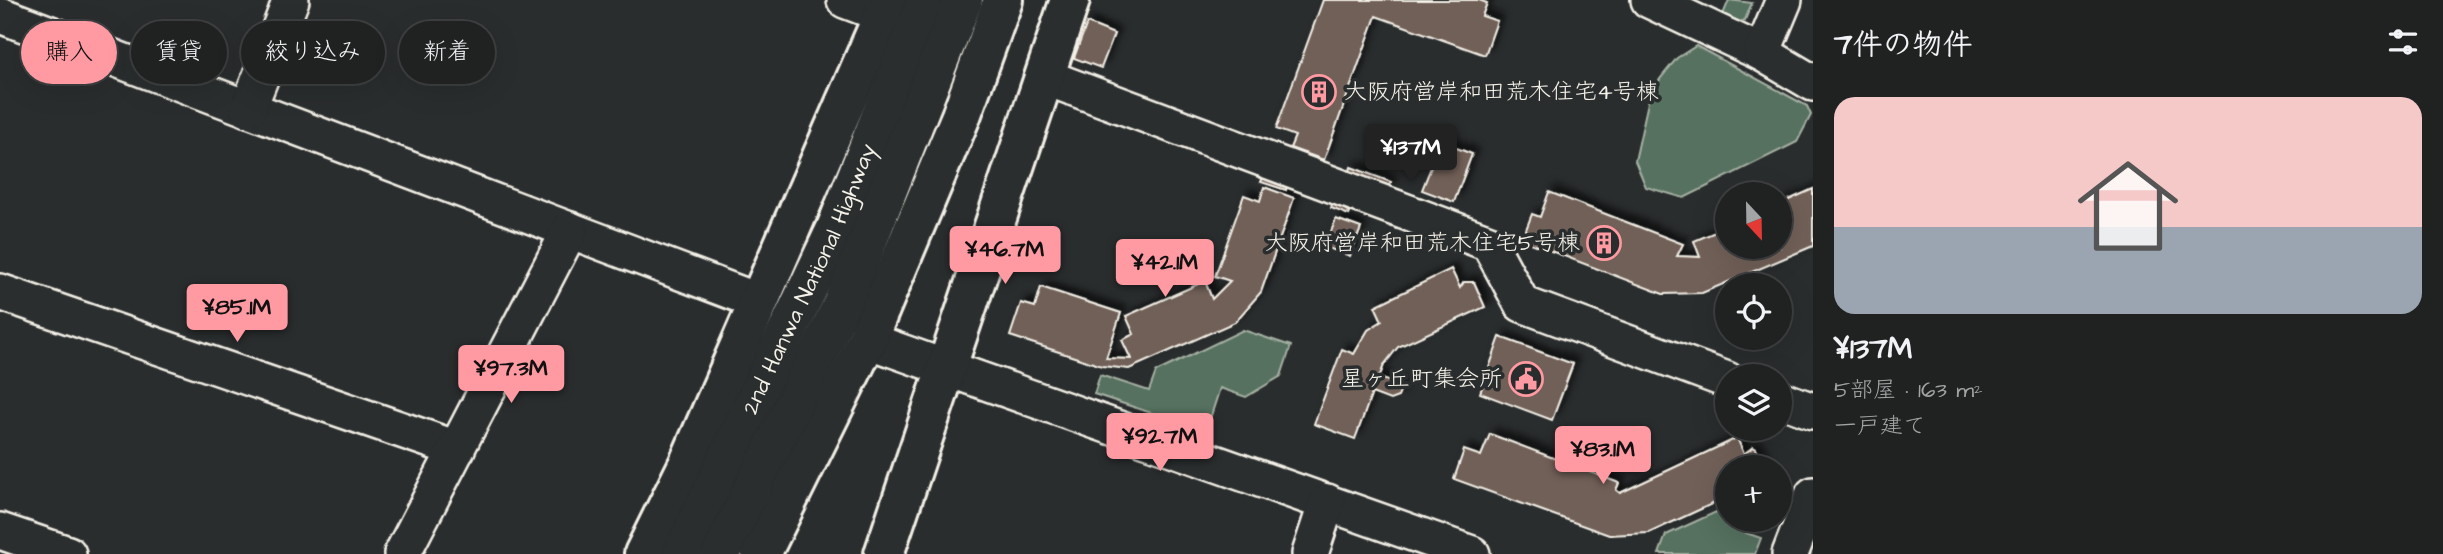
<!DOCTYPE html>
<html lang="ja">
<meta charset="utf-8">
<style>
:root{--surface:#202222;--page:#2d2f2f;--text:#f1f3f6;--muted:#a2a4a5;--line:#3d3f40;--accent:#ff9aa2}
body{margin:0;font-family:"Architects Daughter","Klee One",sans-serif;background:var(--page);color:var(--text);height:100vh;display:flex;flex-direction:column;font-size:26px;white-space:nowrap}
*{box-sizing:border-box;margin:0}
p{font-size:23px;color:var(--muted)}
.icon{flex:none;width:38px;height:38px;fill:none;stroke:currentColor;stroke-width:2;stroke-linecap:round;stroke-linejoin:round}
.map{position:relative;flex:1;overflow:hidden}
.details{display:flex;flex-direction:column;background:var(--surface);width:630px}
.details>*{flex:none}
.hud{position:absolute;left:21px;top:21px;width:665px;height:63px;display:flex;gap:14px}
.needle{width:46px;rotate:158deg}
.controls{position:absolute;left:1715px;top:182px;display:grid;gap:14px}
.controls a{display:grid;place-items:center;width:77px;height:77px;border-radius:50%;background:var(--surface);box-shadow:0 7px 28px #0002,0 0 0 2px var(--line);font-size:35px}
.price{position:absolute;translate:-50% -60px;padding:0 16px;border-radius:7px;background:var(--accent);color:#111;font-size:23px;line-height:46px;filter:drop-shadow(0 2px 4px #0008)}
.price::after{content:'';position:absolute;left:50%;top:42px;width:21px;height:16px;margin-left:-10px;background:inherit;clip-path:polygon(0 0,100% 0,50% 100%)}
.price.active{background:#222;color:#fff}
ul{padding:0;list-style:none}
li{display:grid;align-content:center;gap:14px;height:371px;padding:0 21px}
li+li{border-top:2px solid var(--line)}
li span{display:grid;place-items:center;height:217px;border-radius:21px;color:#555}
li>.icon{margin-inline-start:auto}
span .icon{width:126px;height:126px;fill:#fffc;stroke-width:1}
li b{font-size:30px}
h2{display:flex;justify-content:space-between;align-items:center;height:84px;padding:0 21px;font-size:30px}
.tag{padding:0 24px;border-radius:32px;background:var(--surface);box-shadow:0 7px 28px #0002,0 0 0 2px var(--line);font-size:24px;line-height:63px}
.tag.active{background:var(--accent);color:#111}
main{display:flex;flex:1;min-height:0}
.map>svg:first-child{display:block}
.green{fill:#577160;stroke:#a6b1a4;stroke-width:2}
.building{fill:#716058;stroke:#f4f1e8;stroke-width:2;filter:url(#shadow)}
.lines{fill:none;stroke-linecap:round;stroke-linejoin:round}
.minor-casing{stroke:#f4f1e8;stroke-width:40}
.major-casing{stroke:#f4f1e8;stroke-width:44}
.highway-casing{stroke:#f4f1e8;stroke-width:44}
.minor{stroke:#2a2d2e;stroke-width:35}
.major{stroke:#2a2d2e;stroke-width:38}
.highway{stroke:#2a2d2e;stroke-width:38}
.labels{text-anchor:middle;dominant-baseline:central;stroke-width:7;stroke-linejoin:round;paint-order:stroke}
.poi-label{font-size:23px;fill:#f4f1e8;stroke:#2a2d2e;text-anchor:end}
.street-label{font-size:23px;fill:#f4f1e8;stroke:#2a2d2e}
</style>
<main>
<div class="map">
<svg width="1813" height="554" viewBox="0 0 1813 554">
<defs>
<filter id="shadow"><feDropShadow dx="6" dy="-6" stdDeviation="3.5" flood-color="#0009"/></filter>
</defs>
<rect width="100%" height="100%" fill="#2a2d2e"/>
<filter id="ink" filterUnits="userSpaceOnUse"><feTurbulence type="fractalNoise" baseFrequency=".0143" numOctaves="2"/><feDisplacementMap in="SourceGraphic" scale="14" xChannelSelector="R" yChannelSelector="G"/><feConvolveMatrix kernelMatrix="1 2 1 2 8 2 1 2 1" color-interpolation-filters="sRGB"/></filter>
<g filter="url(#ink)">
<g class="green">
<path d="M1729 0 1752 3 1745 20 1737 23 1722 17Z"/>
<path d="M1696 46 1807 106 1811 115 1797 142 1684 198 1646 187 1635 161 1648 102 1660 79 1677 58Z"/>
<path d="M1243 330 1291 346 1281 376 1246 397 1220 388 1206 431 1094 394 1100 375 1149 391 1156 372Z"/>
<path d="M1727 507V520H1751L1746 533 1761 538 1755 554H1659L1666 535Z"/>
</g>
<g class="building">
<path d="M1323 0H1479L1487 3 1482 16 1497 21 1485 55 1376 16 1324 160 1290 148 1295 136 1276 129Z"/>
<path d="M1087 23 1114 34 1101 68 1074 58Z"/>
<path d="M1441 142 1472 154 1454 202 1422 190Z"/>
<path d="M1351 167 1391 182 1389 190 1349 174Z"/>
<path d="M1264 175 1288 183 1286 190 1261 182Z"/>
<path d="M1264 187 1294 198 1261 292 1235 322 1129 369 1102 366 1010 336 1021 303 1035 307 1041 287 1121 313 1106 358 1131 359 1122 340 1134 334 1126 316 1205 281 1212 299 1230 281 1215 276 1244 195 1260 201Z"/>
<path d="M1813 189V246L1702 293 1663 294 1522 240 1532 214 1540 217 1549 192 1683 244 1677 256 1700 257 1694 241 1727 227V247H1780V204Z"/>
<path d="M1333 202 1352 209 1349 215 1331 208Z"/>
<path d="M1336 219 1361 228 1350 256 1325 247Z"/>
<path d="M1451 269 1460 288 1464 282H1474L1485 307 1398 347 1384 365 1379 378 1397 384 1400 392 1398 397 1390 400 1372 393 1355 439 1314 424 1342 349 1354 354 1368 330 1382 321 1375 306Z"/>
<path d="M1500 337 1573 364 1552 420 1480 393Z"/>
<path d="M1490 434 1619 483 1616 490 1620 493 1737 438 1744 454 1753 447 1756 449 1765 467H1727V497L1649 533 1609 535 1454 479 1464 450 1481 456Z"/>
</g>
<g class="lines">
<g class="minor-casing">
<g id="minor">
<path d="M845 0 885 15"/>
<path d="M1649 0 1762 53"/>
<path d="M1784 0 1762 53 1813 83"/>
<path d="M0 15 760 302"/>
<path d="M1045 77 1489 243 1522 304 1727 380"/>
<path d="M248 109 291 0"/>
<path d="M0 292 457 449"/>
<path d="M867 340 1472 554"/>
<path d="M1780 399 1813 411"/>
<path d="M0 531 68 554"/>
<path d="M402 554 570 230"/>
<path d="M1310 554 1327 502"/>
<path d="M1790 554 1813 495"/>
</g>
</g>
<g class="major-casing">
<path id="major" d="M884 554 1070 0"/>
</g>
<g class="highway-casing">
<g id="highway">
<path d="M644 554 688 465 890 0"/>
<path id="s1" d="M682 554 835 231 927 0"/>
<path d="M721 554 843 303 963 0"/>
<path d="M761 554 867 340 961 116 1003 0"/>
</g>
</g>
<use href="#minor" class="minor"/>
<use href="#major" class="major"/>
<use href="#highway" class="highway"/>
</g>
</g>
<defs>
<g id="building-ring" transform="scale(1.75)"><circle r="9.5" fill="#2a2d2e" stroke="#ff9aa2" stroke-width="1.5"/><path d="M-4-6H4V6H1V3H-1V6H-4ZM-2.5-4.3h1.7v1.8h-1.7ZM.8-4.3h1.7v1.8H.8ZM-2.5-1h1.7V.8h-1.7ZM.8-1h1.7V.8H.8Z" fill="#ff9aa2"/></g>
<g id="civic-ring" transform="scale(1.75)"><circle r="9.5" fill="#2a2d2e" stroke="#ff9aa2" stroke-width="1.5"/><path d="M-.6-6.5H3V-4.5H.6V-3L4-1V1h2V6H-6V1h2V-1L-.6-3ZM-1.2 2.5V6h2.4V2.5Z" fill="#ff9aa2"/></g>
</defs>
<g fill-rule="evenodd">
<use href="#building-ring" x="1319" y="92"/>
<use href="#building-ring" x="1604" y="243"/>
<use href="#civic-ring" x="1526" y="379"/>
</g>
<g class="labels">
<g class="poi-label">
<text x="1344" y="92" text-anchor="start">大阪府営岸和田荒木住宅4号棟</text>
<text x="1580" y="243">大阪府営岸和田荒木住宅5号棟</text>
<text x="1502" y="379">星ヶ丘町集会所</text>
</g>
<g class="street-label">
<text stroke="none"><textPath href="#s1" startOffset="303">2nd Hanwa National Highway</textPath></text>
</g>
</g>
</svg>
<div class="controls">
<a><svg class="needle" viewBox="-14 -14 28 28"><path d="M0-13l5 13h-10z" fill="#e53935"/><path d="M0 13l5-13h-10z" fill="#a2a4a5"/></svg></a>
<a><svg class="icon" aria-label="locate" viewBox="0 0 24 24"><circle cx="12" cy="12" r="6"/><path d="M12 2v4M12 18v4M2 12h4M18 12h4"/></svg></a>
<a><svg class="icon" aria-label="layers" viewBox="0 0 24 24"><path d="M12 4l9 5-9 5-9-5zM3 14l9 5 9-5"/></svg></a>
<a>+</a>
</div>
<b class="price active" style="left:1411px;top:184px">¥137M</b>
<b class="price" style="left:1005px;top:286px">¥46.7M</b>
<b class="price" style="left:1165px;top:299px">¥42.1M</b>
<b class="price" style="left:237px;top:344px">¥85.1M</b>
<b class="price" style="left:511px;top:405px">¥97.3M</b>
<b class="price" style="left:1160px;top:473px">¥92.7M</b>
<b class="price" style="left:1603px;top:486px">¥83.1M</b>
<div class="hud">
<a class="tag active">購入</a>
<a class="tag">賃貸</a>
<a class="tag">絞り込み</a>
<a class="tag">新着</a>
</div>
</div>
<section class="details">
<h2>7件の物件<svg class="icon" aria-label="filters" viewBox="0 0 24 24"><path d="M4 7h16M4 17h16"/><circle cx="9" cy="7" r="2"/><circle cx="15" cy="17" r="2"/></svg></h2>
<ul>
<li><span style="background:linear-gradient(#f6c9c9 60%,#9aa5b1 0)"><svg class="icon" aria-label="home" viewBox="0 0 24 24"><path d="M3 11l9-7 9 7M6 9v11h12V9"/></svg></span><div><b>¥137M</b><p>5部屋 · 163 m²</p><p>一戸建て</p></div></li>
</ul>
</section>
</main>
